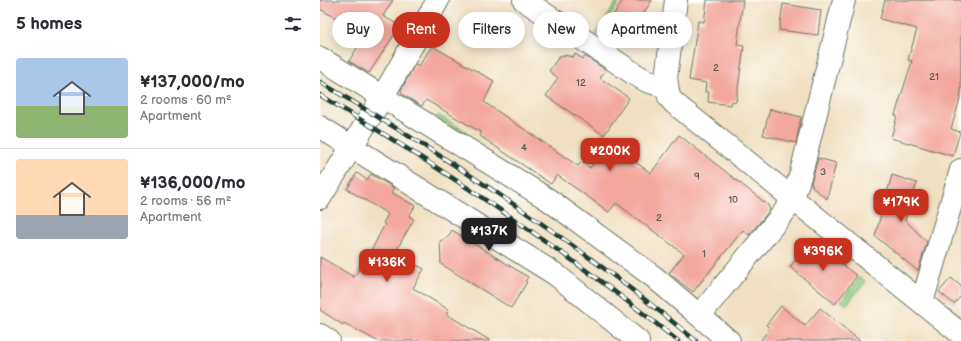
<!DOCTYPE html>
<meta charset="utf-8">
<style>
:root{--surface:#fff;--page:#f7f7f7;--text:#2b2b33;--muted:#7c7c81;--line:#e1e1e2;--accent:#c8321e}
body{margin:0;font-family:"Balsamiq Sans",sans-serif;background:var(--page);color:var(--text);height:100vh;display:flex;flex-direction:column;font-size:15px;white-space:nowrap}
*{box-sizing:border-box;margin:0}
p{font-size:13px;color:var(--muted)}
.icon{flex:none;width:22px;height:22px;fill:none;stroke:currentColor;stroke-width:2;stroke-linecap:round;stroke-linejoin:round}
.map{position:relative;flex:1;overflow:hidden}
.details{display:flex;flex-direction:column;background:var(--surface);width:320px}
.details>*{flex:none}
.banner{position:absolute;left:12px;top:12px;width:380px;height:36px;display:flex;gap:8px}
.price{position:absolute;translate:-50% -34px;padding:0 9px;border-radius:8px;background:var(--accent);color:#fff;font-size:13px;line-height:26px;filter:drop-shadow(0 1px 2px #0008)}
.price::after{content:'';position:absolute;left:50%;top:24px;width:12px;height:9px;margin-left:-6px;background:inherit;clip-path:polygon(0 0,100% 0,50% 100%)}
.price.on{background:#222;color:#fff}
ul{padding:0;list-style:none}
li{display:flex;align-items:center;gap:12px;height:100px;padding:0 16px}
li+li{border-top:1px solid var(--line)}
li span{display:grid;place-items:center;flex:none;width:112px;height:80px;border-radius:4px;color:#555}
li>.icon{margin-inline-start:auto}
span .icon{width:48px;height:48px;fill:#fffc;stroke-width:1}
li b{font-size:17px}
h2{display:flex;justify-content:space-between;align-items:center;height:48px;padding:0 16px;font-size:17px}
.chip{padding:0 14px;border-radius:18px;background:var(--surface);box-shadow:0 2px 10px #0003;font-size:14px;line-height:36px}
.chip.on{background:var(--accent);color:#fff}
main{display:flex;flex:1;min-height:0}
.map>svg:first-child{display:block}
.green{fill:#90cf85;stroke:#58865c}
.building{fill:#f3a79d}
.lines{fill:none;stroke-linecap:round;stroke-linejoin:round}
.minor-casing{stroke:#687665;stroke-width:24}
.minor{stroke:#fff;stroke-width:22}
.rail-casing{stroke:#1f3d34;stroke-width:4.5}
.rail{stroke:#fff;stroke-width:3;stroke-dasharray:9;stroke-linecap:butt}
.labels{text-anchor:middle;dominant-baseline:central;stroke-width:3.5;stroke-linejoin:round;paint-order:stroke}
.number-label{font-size:10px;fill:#54584e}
</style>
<main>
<section class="details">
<h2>5 homes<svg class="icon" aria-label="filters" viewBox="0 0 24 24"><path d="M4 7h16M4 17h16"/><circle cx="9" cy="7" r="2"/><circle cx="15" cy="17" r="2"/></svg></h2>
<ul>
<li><span style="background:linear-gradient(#a9c7e8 60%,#8fb573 0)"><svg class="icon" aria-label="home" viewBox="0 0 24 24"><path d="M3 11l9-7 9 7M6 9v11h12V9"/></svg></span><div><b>¥137,000/mo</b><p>2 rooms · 60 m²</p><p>Apartment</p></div></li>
<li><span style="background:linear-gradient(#ffd9b3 70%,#9aa5b1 0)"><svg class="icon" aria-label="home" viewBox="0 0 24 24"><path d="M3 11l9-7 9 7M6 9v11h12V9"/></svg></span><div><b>¥136,000/mo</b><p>2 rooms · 56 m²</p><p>Apartment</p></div></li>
</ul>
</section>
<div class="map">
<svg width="641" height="341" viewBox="0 0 641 341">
<rect width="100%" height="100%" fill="#fff"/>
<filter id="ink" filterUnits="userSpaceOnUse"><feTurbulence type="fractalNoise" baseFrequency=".025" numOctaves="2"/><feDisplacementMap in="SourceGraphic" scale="8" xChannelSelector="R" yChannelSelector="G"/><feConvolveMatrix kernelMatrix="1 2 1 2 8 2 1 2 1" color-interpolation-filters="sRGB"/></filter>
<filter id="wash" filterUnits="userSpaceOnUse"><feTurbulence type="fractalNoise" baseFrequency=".012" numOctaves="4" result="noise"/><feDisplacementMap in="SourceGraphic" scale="16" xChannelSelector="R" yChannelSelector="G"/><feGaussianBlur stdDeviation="0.9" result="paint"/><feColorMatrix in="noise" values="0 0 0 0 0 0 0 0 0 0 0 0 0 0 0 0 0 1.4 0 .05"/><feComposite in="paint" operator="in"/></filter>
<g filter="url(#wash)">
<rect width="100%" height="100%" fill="#f0dfc0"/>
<g class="green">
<path d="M298 0H301L276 38 274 36Z"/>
<path d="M118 115 147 132 145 135 116 118Z"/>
<path d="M540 277 546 282 526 305 521 301Z"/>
</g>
<g id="blocks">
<g class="building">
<path d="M0 0H73L63 16 80 26 49 73 29 61 45 35 0 9Z"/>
<path d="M303 0H332L306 41 285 28Z"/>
<path d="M387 0H423L417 45 424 46 416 102 411 101 410 105 388 102 389 92H385L386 83 369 80 378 21 384 22Z"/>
<path d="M565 0H641V95L631 129 640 132 633 156 571 138 577 116 575 115 592 61 588 60 597 29 560 19Z"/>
<path d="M463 4 501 10 498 35 459 30Z"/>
<path d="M112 46 174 81 164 102 258 166 261 162 270 168 288 143 331 173 359 135 448 205 450 210 429 235 423 230 373 292 349 273 364 254 296 203 289 212 237 175 231 184 160 136 162 133 106 100 102 106 82 94 81 90 95 64 99 66Z"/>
<path d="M255 54 263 59 265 56 286 70 280 78 309 98 284 135 226 96 238 78 229 71 238 58 243 55 253 57Z"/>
<path d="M450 109 481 117 476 143 443 135Z"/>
<path d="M498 158 516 163 507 199 493 188 491 183Z"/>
<path d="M37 173 47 180 51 174 74 188 71 192 95 206 89 216 94 219 77 249 80 250 77 255 104 269 93 288 129 310 126 314 171 341H57L24 323 23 325 0 310V257L34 277 53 247 65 224 63 223 68 214 27 189Z"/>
<path d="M572 175 597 183 585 220 607 242 598 271 555 236Z"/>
<path d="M132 230 208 277 205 281 207 282 191 308 121 264 120 241 128 237Z"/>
<path d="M491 240 537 276 515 304 470 267Z"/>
<path d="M631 278 641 286V296L634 304 619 292Z"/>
<path d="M461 306 485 326 500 308 540 341H440L450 328 446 325Z"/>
</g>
</g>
</g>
<g filter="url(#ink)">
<use href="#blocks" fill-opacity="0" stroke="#687665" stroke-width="1"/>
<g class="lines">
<g class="minor-casing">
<g id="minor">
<path d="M204 0 316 75 327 81 346 87"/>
<path d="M356 0 346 78 349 97 354 103 641 334"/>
<path d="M0 58 229 200 334 277 409 341"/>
<path d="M0 127 235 274 318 341"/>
<path d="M0 198 63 96 118 0"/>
<path d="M602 302 641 170"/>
<path d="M380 315 465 211 473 198 481 173 524 0"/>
<path d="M0 335 9 341"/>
</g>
</g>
<use href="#minor" class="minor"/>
<g class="rail-casing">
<g id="rail">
<path d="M0 82C131 160 259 243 376 341"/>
<path d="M0 95C125 170 244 249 358 341"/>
</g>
</g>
<use href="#rail" class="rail"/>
</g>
</g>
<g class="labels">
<g class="number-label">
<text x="396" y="68">2</text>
<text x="614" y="77">21</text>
<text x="261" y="83">12</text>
<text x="204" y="148">4</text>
<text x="503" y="172">3</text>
<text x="377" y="176">9</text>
<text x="413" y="200">10</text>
<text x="339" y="218">2</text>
<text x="384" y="254">1</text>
</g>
</g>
</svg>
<b class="price" style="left:290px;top:172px">¥200K</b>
<b class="price" style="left:581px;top:223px">¥179K</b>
<b class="price on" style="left:169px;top:252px">¥137K</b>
<b class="price" style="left:503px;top:272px">¥396K</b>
<b class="price" style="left:67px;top:283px">¥136K</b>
<div class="banner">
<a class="chip">Buy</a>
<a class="chip on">Rent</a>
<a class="chip">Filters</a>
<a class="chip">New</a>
<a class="chip">Apartment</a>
</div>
</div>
</main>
